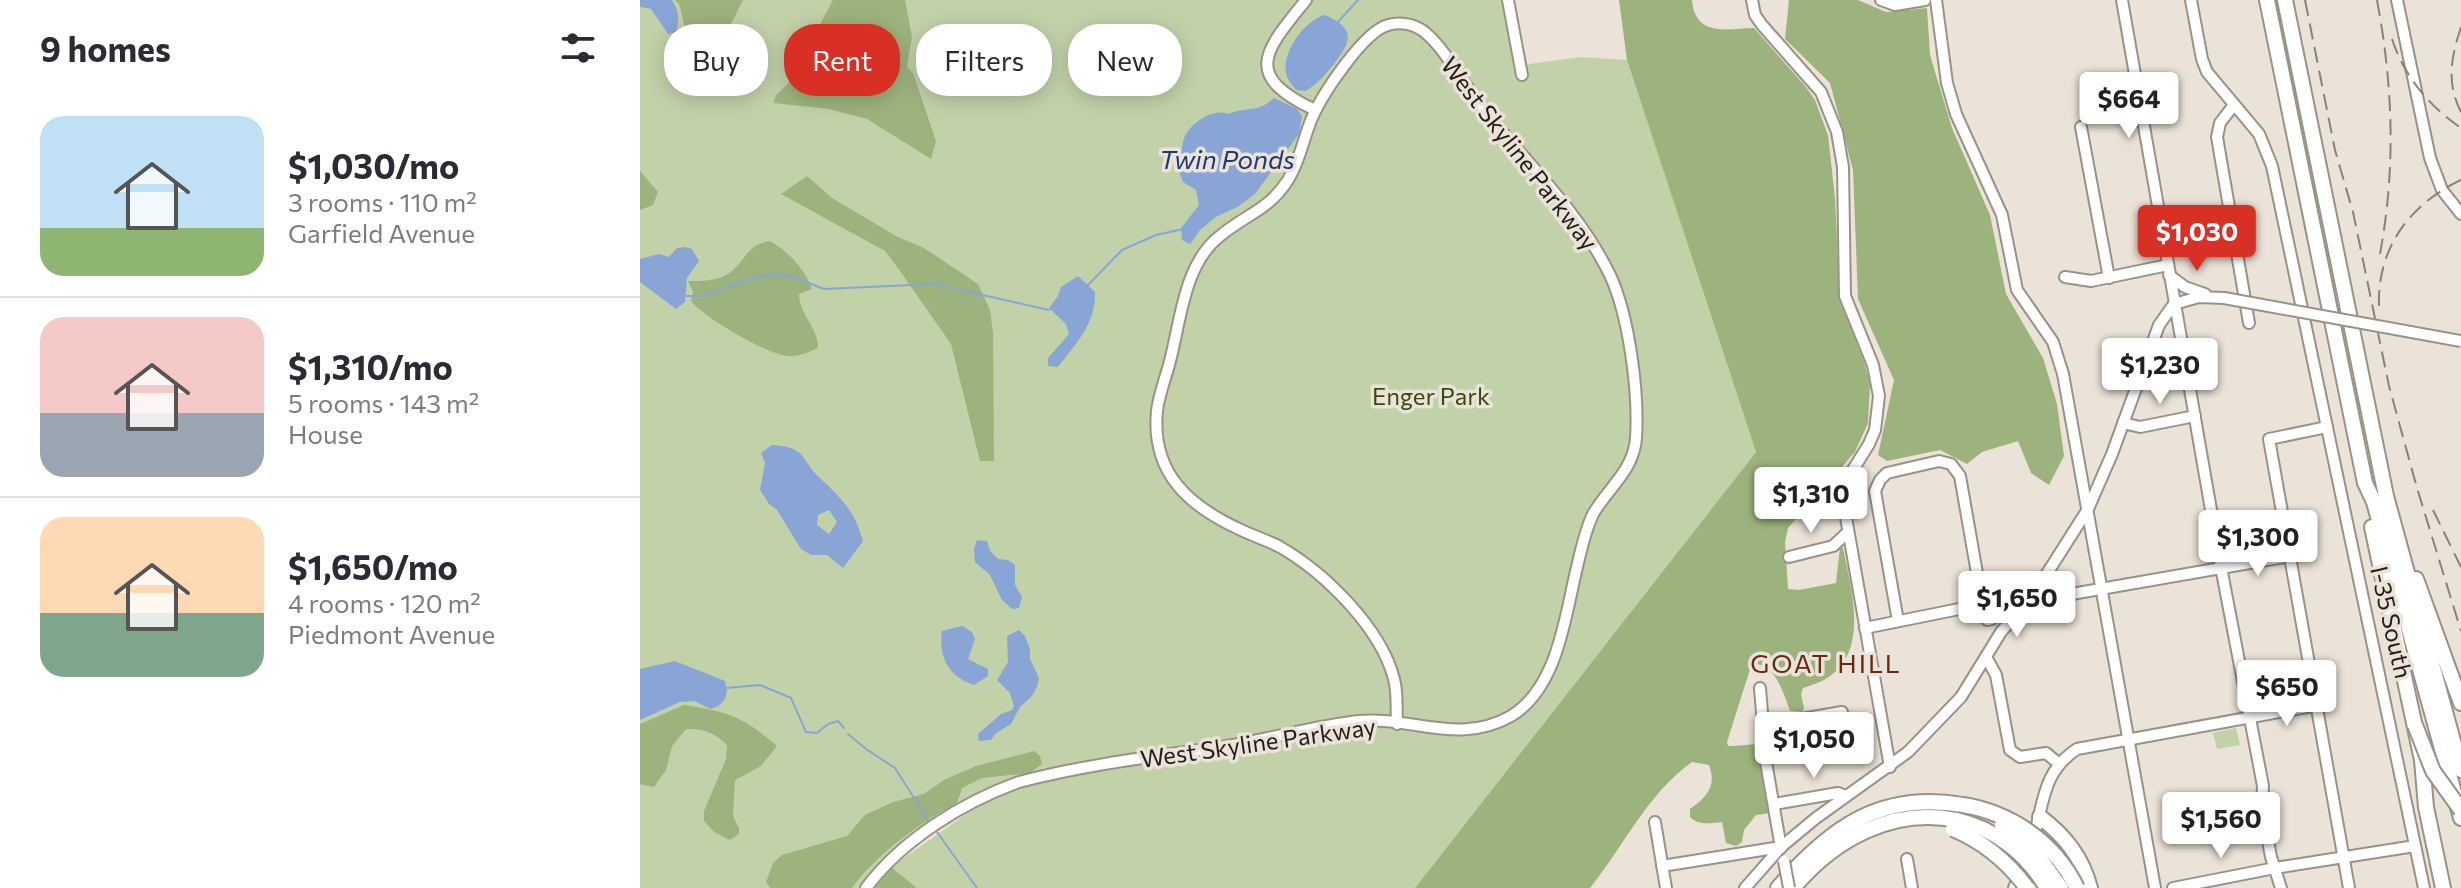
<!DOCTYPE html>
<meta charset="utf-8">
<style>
:root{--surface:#fff;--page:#f2f2f3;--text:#2b2b33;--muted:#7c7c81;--line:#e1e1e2;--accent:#d93025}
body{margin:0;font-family:Commissioner,sans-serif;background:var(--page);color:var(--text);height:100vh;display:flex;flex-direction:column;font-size:30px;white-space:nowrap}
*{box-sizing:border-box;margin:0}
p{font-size:26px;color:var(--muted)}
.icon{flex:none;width:44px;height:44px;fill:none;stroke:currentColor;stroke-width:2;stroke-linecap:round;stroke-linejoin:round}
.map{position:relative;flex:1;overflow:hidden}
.sheet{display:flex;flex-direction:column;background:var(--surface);width:640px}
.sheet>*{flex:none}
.hud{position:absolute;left:24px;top:24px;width:760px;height:72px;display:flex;gap:16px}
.price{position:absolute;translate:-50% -68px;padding:0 18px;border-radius:8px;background:#fff;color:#222;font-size:26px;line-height:52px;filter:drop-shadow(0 2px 4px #0008)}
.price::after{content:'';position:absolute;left:50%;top:48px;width:24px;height:18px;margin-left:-12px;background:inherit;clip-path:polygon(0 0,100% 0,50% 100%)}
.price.selected{background:var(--accent);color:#fff}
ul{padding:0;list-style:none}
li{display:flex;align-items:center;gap:24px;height:200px;padding:0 40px}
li+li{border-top:2px solid var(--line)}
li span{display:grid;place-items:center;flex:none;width:224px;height:160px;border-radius:24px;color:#555}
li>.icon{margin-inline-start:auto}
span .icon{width:96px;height:96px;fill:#fffc;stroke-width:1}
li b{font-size:34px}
h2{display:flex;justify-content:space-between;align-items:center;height:96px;padding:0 40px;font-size:34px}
.chip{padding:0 28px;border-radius:32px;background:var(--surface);box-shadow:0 4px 20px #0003;font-size:28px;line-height:72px}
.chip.selected{background:var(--accent);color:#fff}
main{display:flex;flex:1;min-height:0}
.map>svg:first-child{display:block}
.green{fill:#c1d2a9}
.forest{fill:#9db37d}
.water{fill:#89a5d6;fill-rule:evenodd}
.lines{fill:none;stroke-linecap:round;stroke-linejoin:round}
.stream{stroke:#89a5d6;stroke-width:2}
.minor-casing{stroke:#9a9187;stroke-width:14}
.highway-casing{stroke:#9a9187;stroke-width:18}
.minor{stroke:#fff;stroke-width:10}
.highway{stroke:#fff;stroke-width:14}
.rail{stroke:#89827b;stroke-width:2;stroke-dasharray:16 8;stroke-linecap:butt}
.minor-bridge-casing{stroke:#9a9187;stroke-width:14;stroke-linecap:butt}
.highway-bridge-casing{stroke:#9a9187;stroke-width:18;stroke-linecap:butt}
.minor-bridge{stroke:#fff;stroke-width:10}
.highway-bridge{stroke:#fff;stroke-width:14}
.labels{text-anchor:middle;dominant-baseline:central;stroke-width:7;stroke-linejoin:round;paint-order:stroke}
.street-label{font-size:24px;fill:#211d1a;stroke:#ebe2d8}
.park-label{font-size:24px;fill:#374b0e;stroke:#ebe2d8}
.water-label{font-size:26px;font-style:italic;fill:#1b3b76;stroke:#ebe2d8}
.neighbourhood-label{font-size:26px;letter-spacing:2px;fill:#6a2813;stroke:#ebe2d8}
</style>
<main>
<section class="sheet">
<h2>9 homes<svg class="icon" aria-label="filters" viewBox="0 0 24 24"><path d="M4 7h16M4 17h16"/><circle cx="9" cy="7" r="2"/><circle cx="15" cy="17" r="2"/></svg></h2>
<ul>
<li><span style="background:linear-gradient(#bfe0f5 70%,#8fb573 0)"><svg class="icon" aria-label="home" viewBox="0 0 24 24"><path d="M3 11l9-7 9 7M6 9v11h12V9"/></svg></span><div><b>$1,030/mo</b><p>3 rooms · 110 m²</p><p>Garfield Avenue</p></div></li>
<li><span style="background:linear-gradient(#f6c9c9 60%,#9aa5b1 0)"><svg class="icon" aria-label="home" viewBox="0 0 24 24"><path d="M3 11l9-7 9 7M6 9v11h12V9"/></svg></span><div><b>$1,310/mo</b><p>5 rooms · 143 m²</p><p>House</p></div></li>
<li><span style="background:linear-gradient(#ffd9b3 60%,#7fa58c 0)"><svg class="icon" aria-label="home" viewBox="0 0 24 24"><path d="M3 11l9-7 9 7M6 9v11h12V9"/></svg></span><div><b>$1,650/mo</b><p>4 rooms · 120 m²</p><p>Piedmont Avenue</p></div></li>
</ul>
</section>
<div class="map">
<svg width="1821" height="888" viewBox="0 0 1821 888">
<rect width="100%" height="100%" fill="#ebe2d8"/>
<g class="green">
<path d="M0 0H863L875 66 941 57 987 60 1116 452 775 888H277L251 867 332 810 327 799C287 822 247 851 219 888H0Z"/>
<path d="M1596 728 1600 745 1577 749 1573 733Z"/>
</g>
<g class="forest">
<path d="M35 0H103L80 46 64 64 52 55 39 4Z"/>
<path d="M193 0H265L272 37 267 67 273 73 296 141 291 159 227 119 189 109 133 103 136 95 154 78 180 42 176 32Z"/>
<path d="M979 0H1052C1055 37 1086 29 1114 28L1166 87 1175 100 1188 135 1195 198 1200 302 1224 361 1230 384 1228 423 1215 452 1148 528 1145 542 1148 589 1159 590 1196 583 1200 547 1203 548C1211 587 1230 652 1187 678 1180 683 1171 685 1163 688L1161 694 1164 708 1162 712 1150 711C1142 690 1137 666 1112 663L1087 742 1088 746H1092L1118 744 1131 813 1116 815 1104 830 1102 842 1096 846 1086 843 1082 822C1071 823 1059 826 1050 817V809C1067 797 1077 786 1069 765L1052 762C1007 794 984 846 950 888H775L1116 452 987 60Z"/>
<path d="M1149 0H1218L1246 12 1287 8 1290 55 1312 128 1350 215 1366 294 1403 358 1417 404 1424 456 1409 485 1391 473 1378 441 1342 452 1327 464 1300 450 1247 461 1238 455 1254 380 1218 299 1213 170 1190 83 1145 39Z"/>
<path d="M0 171 18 192 13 205 0 210Z"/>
<path d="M167 176 192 198 256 236 284 248 338 284 350 310 353 333 354 461H340L311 344 260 271 245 251 141 194Z"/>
<path d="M130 241C148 251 165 269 172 289L159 294C160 316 178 327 178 348 169 352 158 357 148 356 128 355 63 317 51 301L53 292 48 281C60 281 76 281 86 275 105 265 104 245 130 241Z"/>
<path d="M44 705C89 712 102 716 137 746L121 766 95 780 93 816 99 828V834L90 840 74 832 64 821V811L86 759 87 745C76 733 62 728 46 729L32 746 26 770 14 787 0 784V724Z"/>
<path d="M394 751 400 756 402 764 390 773 342 778 322 788 317 803C278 824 239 852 212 888H130L126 882 133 863 142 855 207 836 225 815 253 802 284 794 304 780 336 766Z"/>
<path d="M251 867 277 888H235Z"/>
</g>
<g class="water">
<path d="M0 0H32C39 11 40 20 36 32L28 34 11 9 0 7Z"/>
<path d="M685 15C716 29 712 41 694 64 685 75 678 83 666 91L656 90C652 84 647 80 646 73 642 51 665 20 685 15Z"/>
<path d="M634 98 657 109 662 116 659 134 615 194 599 206 576 217 560 230 550 244 542 240 541 228 559 205 556 190 543 182 537 167C542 157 541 152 543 142 547 124 573 107 589 114 606 106 617 114 634 98Z"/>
<path d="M45 247 52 249 59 261 47 278 45 302 36 309 0 282V259L19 254 29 257 37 248Z"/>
<path d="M438 276 455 292C456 324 436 343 418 367L408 366V358L429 334 426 324 409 308 418 296 421 287Z"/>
<path d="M132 445C168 447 160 460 181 479 203 500 214 510 223 541L203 568 187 555H171L161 549 137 510 129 504 120 490 125 463 121 453ZM189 510 197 522 189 534 177 525 178 515Z"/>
<path d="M337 540 347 541 350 551 358 559 368 560 375 565V585L382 597 379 608 372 609 362 600 350 575 335 562 334 549Z"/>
<path d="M322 626 332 632 335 639 328 659 348 669V676L334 685C309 677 298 657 302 631Z"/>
<path d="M379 630 385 636 390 649V659L399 678 397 687 392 696 380 707 371 724 355 734 351 740 339 741 338 734 361 714 372 710 374 706 370 693 357 680 368 662 367 636Z"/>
<path d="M35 661 85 681C89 695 86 704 71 709L54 701 40 702 0 720V669Z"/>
</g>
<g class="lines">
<g class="stream">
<path d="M696 24 718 0"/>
<path d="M448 285 482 250 516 235 543 229"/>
<path d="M45 296H63L110 279 135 274 151 276 184 289 294 284 409 310"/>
<path d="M86 688 120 685 151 698 166 732 177 733 188 724 198 721 204 728"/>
<path d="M208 734 226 749 255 768 288 820"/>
<path d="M297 832 337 888"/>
</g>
<g class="minor-casing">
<g id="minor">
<path d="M666 0C625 51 601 75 675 110"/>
<path d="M868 0 882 75"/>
<path d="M1112 0 1115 15 1122 25 1181 92 1197 132 1203 167 1205 296 1233 365 1239 396 1235 430 1229 444 1201 489 1250 767"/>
<path d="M1241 0 1255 5 1285 0"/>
<path d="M1296 0 1307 83 1316 114 1362 215 1377 290 1413 342 1423 374 1515 888"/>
<path d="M1482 0 1581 567 1623 786 1622 808 1631 857 1641 888"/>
<path d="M1551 0 1562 59 1567 72 1619 134 1632 166 1784 888"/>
<path d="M1757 0 1790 158 1802 190 1821 214"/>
<path d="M1593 106 1580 123 1577 137 1609 323"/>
<path d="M1441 127 1469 278"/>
<path d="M1529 275 1545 287 1565 294"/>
<path d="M1425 277 1451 281 1528 265"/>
<path d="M1534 304 1559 297 1584 298"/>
<path d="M1483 423 1500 427 1555 416"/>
<path d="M1687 427 1629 439 1709 888"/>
<path d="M1149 557 1193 546 1207 533"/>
<path d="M1394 594 1403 599 1650 556"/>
<path d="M1258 621 1235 491 1240 480 1247 473 1299 461 1311 464 1320 476 1341 596C1339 605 1340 613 1347 620L1352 619 1374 598 1389 602"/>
<path d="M1225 628 1339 605"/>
<path d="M1346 657 1356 675 1370 750 1380 757 1406 753 1418 763"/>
<path d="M1120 688 1126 762 1141 848"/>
<path d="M1123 732 1144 722 1202 712"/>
<path d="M1134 804 1198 793 1206 796"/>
<path d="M1015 822 1026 888"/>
<path d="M1393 840C1404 803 1402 772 1437 749L1678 705"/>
<path d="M1267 859 1272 888"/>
<path d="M1022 866 1141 847"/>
<path d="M226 888C262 840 323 802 379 782 447 764 518 756 587 746 631 739 674 726 719 721 771 716 819 746 871 716 918 688 925 616 937 567 941 550 945 531 953 514 968 488 994 470 996 438 999 392 989 316 970 275 939 211 885 162 842 107 825 86 807 52 789 36 778 25 763 21 748 25 723 32 682 95 672 118 663 139 660 161 648 180 628 211 606 214 580 236 545 263 541 317 531 357 527 375 519 393 517 411 511 473 549 506 599 529 613 536 627 540 640 547 685 573 741 628 754 679 758 693 756 710 757 724"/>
<path d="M1105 888 1141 847 1176 818 1268 752 1321 697 1361 632 1394 594 1448 509 1472 454 1519 325 1534 304"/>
<path d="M1374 888 1388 855"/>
<path d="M1533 888 1635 868 1775 846"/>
</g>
</g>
<g class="highway-casing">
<g id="highway">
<path d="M1627 0 1725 483 1734 502 1821 818"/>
<path d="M1645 0 1746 496 1821 770"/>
<path d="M1732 527 1782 760 1786 807 1803 888"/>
<path d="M1776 579 1821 703"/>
<path d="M1400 817C1425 836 1442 857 1450 888"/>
<path d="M1138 888C1190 828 1240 791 1323 805"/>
<path d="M1153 888C1194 839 1252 807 1317 820"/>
</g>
</g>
<use href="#minor" class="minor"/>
<use href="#highway" class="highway"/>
<g class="rail">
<path d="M1665 0 1695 150 1713 212 1749 386 1777 488 1821 631"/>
<path d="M1737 0C1753 86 1756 167 1740 254"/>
<path d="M1821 27C1811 58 1806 82 1821 112"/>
<path d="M1752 39C1764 76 1789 106 1821 128"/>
<path d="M1739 306C1737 248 1770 204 1821 180"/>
<path d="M1793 510 1821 567"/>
</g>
<g class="minor-bridge-casing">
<g id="minor-bridge">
<path d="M1584 298 1821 341"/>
<path d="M1144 861 1149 888"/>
</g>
</g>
<g class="highway-bridge-casing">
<g id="highway-bridge">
<path d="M1775 725 1793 771 1821 810"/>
<path d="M1323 805C1372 813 1415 843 1437 888"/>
<path d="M1317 820C1356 829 1387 854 1407 888"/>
<path d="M1362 825 1393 849 1421 888"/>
<path d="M1313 829C1344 842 1367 861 1387 888"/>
</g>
</g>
<use href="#minor-bridge" class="minor-bridge"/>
<use href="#highway-bridge" class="highway-bridge"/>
</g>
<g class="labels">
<g class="street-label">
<text transform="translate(880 153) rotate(52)">West Skyline Parkway</text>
<text transform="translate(1752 622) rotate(77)">I-35 South</text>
<text transform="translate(618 742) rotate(-8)">West Skyline Parkway</text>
</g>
<g class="park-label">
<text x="791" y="395">Enger Park</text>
</g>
<g class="water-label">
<text x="587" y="158">Twin Ponds</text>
</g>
<g class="neighbourhood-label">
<text x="1186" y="662">GOAT HILL</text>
</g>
</g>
</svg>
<b class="price" style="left:1489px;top:140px">$664</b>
<b class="price selected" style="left:1557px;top:273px">$1,030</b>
<b class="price" style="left:1520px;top:406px">$1,230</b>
<b class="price" style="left:1171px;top:535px">$1,310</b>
<b class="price" style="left:1618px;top:578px">$1,300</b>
<b class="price" style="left:1377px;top:639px">$1,650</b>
<b class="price" style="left:1647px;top:728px">$650</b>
<b class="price" style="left:1174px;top:780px">$1,050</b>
<b class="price" style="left:1581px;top:860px">$1,560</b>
<div class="hud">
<a class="chip">Buy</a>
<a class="chip selected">Rent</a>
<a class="chip">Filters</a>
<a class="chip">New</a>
</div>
</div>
</main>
